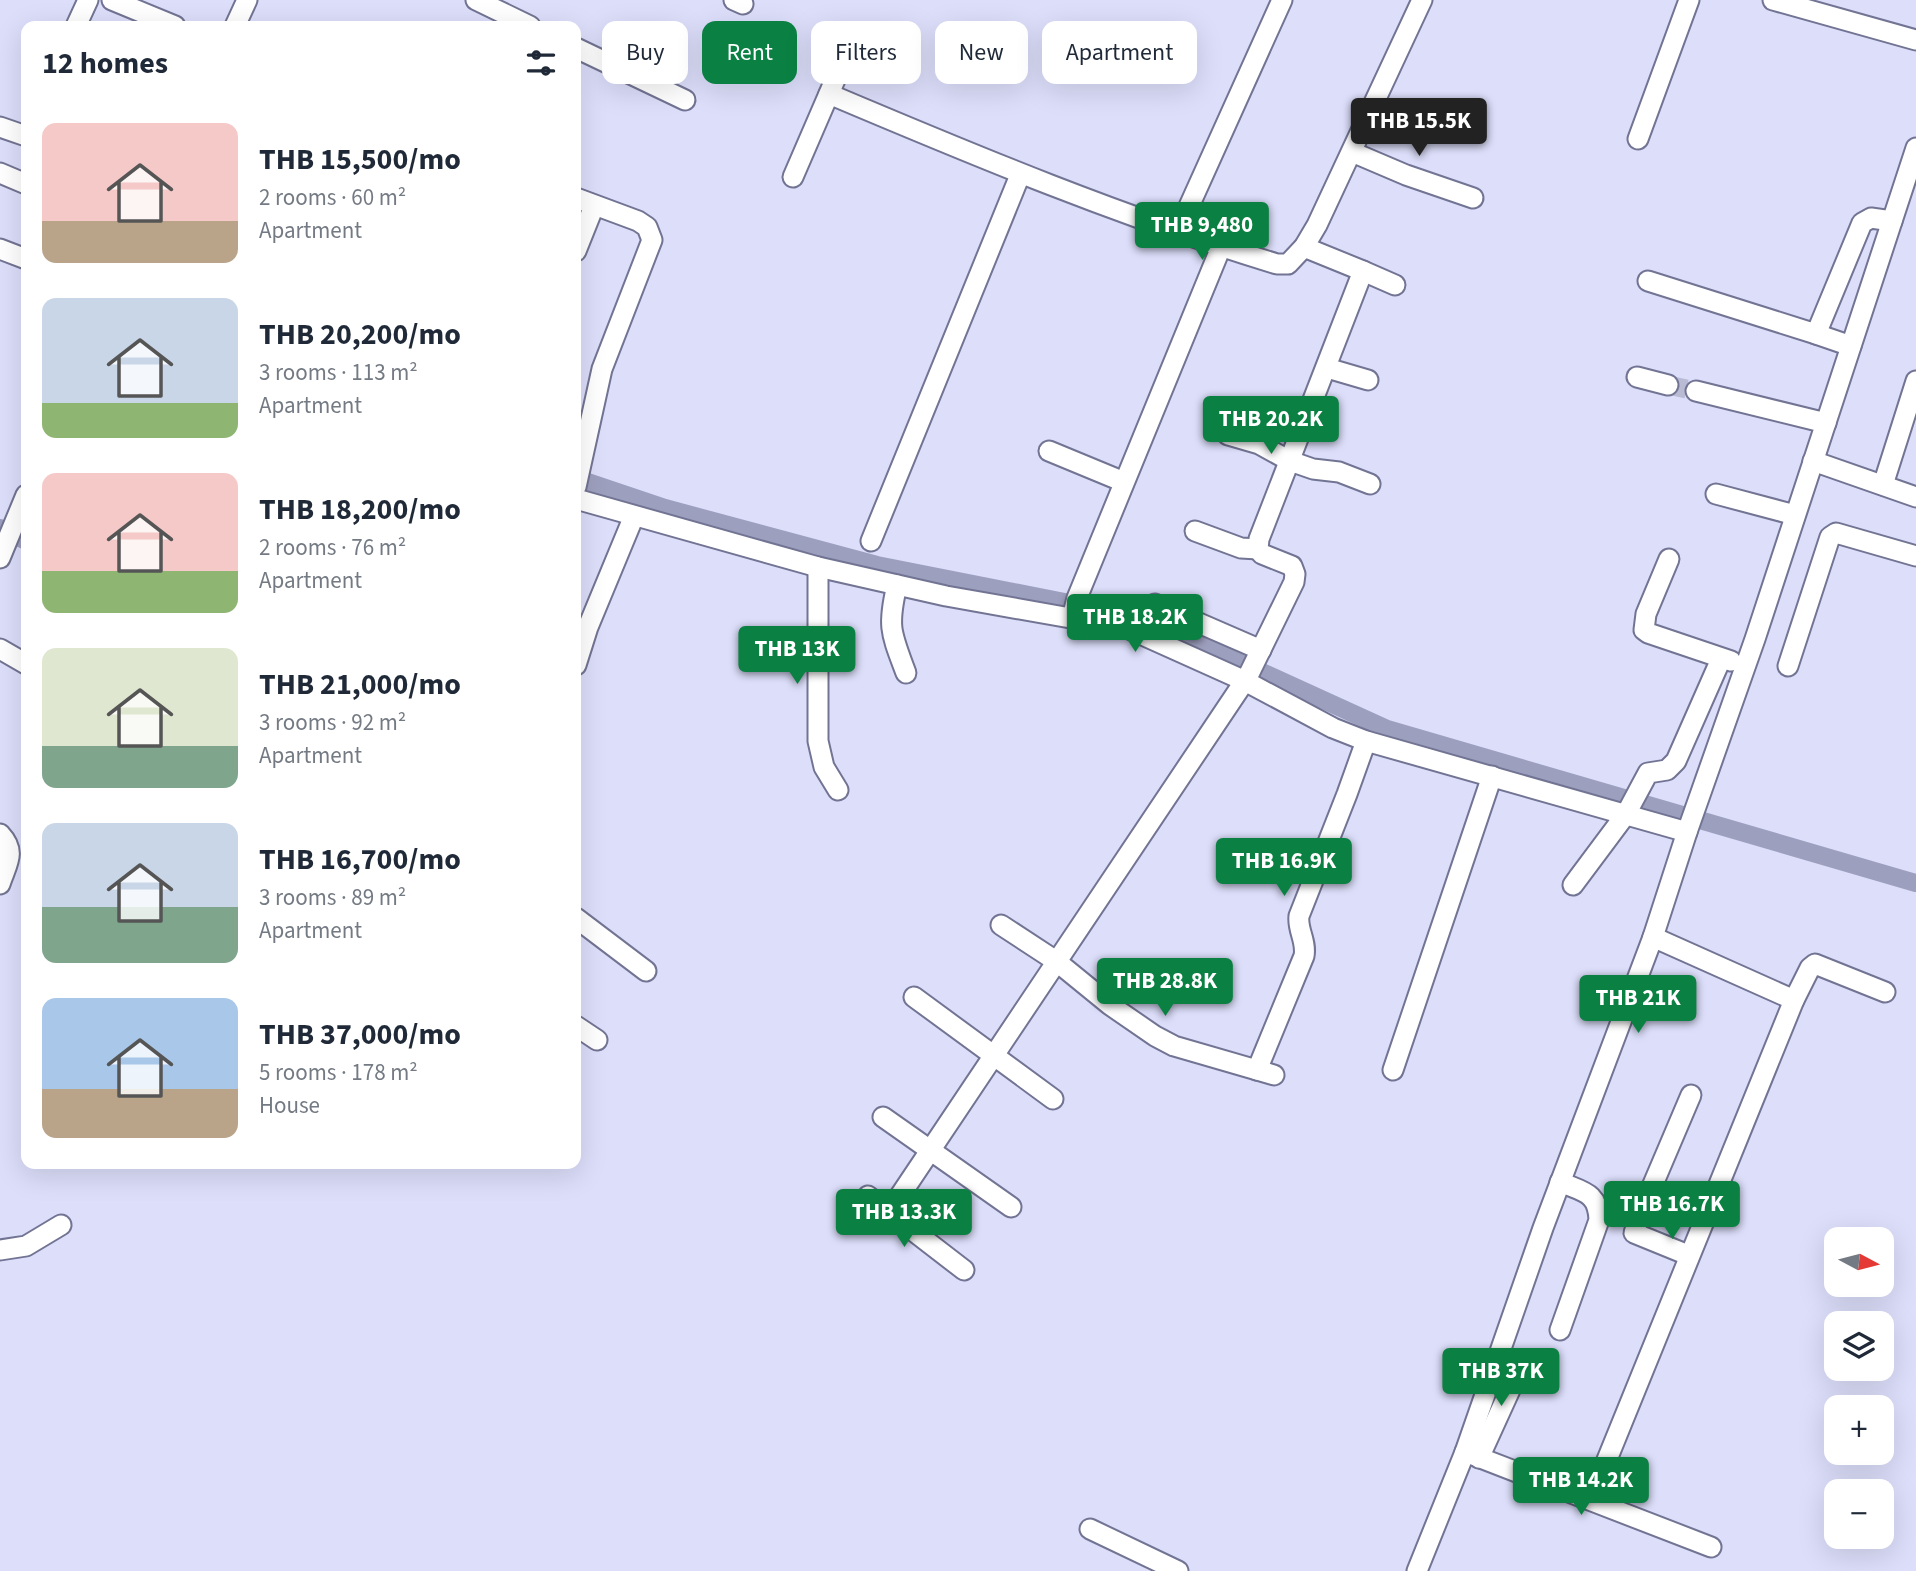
<!DOCTYPE html>
<meta charset="utf-8">
<style>
:root{--surface:#fff;--page:#f6f6f7;--text:#1f2937;--muted:#747a83;--accent:#0b8043}
body{margin:0;font-family:"Source Sans 3",sans-serif;background:var(--page);color:var(--text);height:100vh;display:flex;flex-direction:column;font-size:26px;white-space:nowrap}
*{box-sizing:border-box;margin:0}
p{font-size:23px;color:var(--muted)}
.icon{flex:none;width:38px;height:38px;fill:none;stroke:currentColor;stroke-width:2;stroke-linecap:round;stroke-linejoin:round}
.map{position:relative;flex:1;overflow:hidden}
.side{position:absolute;left:21px;top:21px;width:560px;height:1148px;display:flex;flex-direction:column;background:var(--surface);border-radius:14px;box-shadow:0 7px 28px #0002}
.side>*{flex:none}
.top-card{position:absolute;left:602px;top:21px;width:665px;height:63px;display:flex;gap:14px}
.needle{width:46px;rotate:97deg}
.controls{position:absolute;left:1824px;top:1227px;display:grid;gap:14px}
.controls a{display:grid;place-items:center;width:70px;height:70px;border-radius:14px;background:var(--surface);box-shadow:0 7px 28px #0002;font-size:35px}
.price{position:absolute;translate:-50% -60px;padding:0 16px;border-radius:7px;background:var(--accent);color:#fff;font-size:23px;line-height:46px;filter:drop-shadow(0 2px 4px #0008)}
.price::after{content:'';position:absolute;left:50%;top:42px;width:21px;height:16px;margin-left:-10px;background:inherit;clip-path:polygon(0 0,100% 0,50% 100%)}
.price.selected{background:#222;color:#fff}
ul{padding:0;list-style:none}
li{display:flex;align-items:center;gap:21px;height:175px;padding:0 21px}
li span{display:grid;place-items:center;flex:none;width:196px;height:140px;border-radius:14px;color:#555}
li>.icon{margin-inline-start:auto}
span .icon{width:84px;height:84px;fill:#fffc;stroke-width:1}
li b{font-size:30px}
h2{display:flex;justify-content:space-between;align-items:center;height:84px;padding:0 21px;font-size:30px}
.chip{padding:0 24px;border-radius:14px;background:var(--surface);box-shadow:0 7px 28px #0002;font-size:24px;line-height:63px}
.chip.selected{background:var(--accent);color:#fff}
.map>svg:first-child{display:block}
.lines{fill:none;stroke-linecap:round;stroke-linejoin:round}
.canal{stroke:#9d9fbe;stroke-width:18}
.minor-tunnel{stroke:#b9bbd4;stroke-width:19;stroke-dasharray:19 10;stroke-linecap:butt}
.minor-casing{stroke:#727493;stroke-width:23}
.minor{stroke:#fff;stroke-width:19}
</style>
<div class="map">
<svg width="1916" height="1571" viewBox="0 0 1916 1571">
<rect width="100%" height="100%" fill="#dcdefa"/>
<g class="lines">
<g class="canal">
<path d="M576 478 665 508 877 565 1100 609 1150 621 1387 729 1916 883"/>
<path d="M0 528 26 541"/>
</g>
<path class="minor-tunnel" d="M1668 385 1696 391"/>
<g class="minor-casing">
<g id="minor">
<path d="M112 0 175 26"/>
<path d="M476 0 530 26"/>
<path d="M734 0 743 4"/>
<path d="M1773 0 1916 40"/>
<path d="M76 26 88 0"/>
<path d="M235 26 247 0"/>
<path d="M576 48 685 100"/>
<path d="M829 94C978 157 1122 217 1277 264H1288L1304 247 1317 225 1422 0"/>
<path d="M0 127 26 136"/>
<path d="M1638 139 1689 0"/>
<path d="M1352 152 1406 175 1473 198"/>
<path d="M0 173 26 184"/>
<path d="M793 177 847 52"/>
<path d="M576 198 638 221 647 227 652 240 602 369 576 487"/>
<path d="M1177 233 1282 0"/>
<path d="M0 249 26 259"/>
<path d="M576 251 594 206"/>
<path d="M1363 271 1395 285"/>
<path d="M1648 281 1816 334 1862 223 1871 218 1892 221"/>
<path d="M1816 334 1851 346"/>
<path d="M1327 368 1368 380"/>
<path d="M1637 377 1668 385"/>
<path d="M1696 391 1826 423"/>
<path d="M1228 435 1259 444 1290 461 1313 469 1339 472 1370 484"/>
<path d="M1049 451 1124 482"/>
<path d="M1813 461 1916 497"/>
<path d="M1883 485 1916 381"/>
<path d="M1716 494 1795 515"/>
<path d="M576 499 818 567 946 596 1127 628 1245 681 1333 728 1366 741 1687 832"/>
<path d="M1195 531 1241 548 1258 549"/>
<path d="M871 541 1020 175"/>
<path d="M0 558 26 495"/>
<path d="M1669 559 1646 614 1644 630 1648 633 1731 661"/>
<path d="M818 567V741L824 767 838 790"/>
<path d="M897 585C887 627 891 633 906 673"/>
<path d="M1155 604 1261 650"/>
<path d="M1072 618 1077 598 1221 247"/>
<path d="M0 649 26 664"/>
<path d="M576 665 588 627 634 516"/>
<path d="M1788 666 1830 537 1836 533 1916 556"/>
<path d="M0 834C17 852 7 863 0 884"/>
<path d="M1573 885 1626 814 1648 773 1667 770 1676 761 1721 659"/>
<path d="M576 918 646 971"/>
<path d="M1001 925 1056 961 1110 1005 1155 1036 1174 1046 1274 1075"/>
<path d="M1653 937 1794 1000"/>
<path d="M914 997 1053 1099"/>
<path d="M576 1026 597 1040"/>
<path d="M1257 1070 1304 956C1307 941 1297 930 1299 916L1347 794 1366 741"/>
<path d="M1393 1070 1492 776"/>
<path d="M883 1117 1011 1207"/>
<path d="M1651 1189 1691 1095"/>
<path d="M868 1196 964 1270"/>
<path d="M1645 1199 1634 1233 1688 1255"/>
<path d="M889 1212 1248 676 1294 582 1295 574 1292 566 1262 554 1258 549 1259 539 1363 271 1304 247"/>
<path d="M0 1250 26 1246 61 1225"/>
<path d="M1560 1330 1599 1220C1598 1192 1583 1192 1560 1182"/>
<path d="M1465 1452 1711 1547"/>
<path d="M1479 1458 1520 1368"/>
<path d="M1591 1499 1794 1000 1810 968 1815 964 1885 992"/>
<path d="M1090 1529 1178 1571"/>
<path d="M1417 1571 1465 1452 1543 1228 1653 937 1687 832 1755 639 1916 148"/>
</g>
</g>
<use href="#minor" class="minor"/>
</g>
</svg>
<div class="controls">
<a><svg class="needle" viewBox="-14 -14 28 28"><path d="M0-13l5 13h-10z" fill="#e53935"/><path d="M0 13l5-13h-10z" fill="#747a83"/></svg></a>
<a><svg class="icon" aria-label="layers" viewBox="0 0 24 24"><path d="M12 4l9 5-9 5-9-5zM3 14l9 5 9-5"/></svg></a>
<a>+</a>
<a>−</a>
</div>
<b class="price selected" style="left:1419px;top:158px">THB 15.5K</b>
<b class="price" style="left:1202px;top:262px">THB 9,480</b>
<b class="price" style="left:1271px;top:456px">THB 20.2K</b>
<b class="price" style="left:1135px;top:654px">THB 18.2K</b>
<b class="price" style="left:797px;top:686px">THB 13K</b>
<b class="price" style="left:1284px;top:898px">THB 16.9K</b>
<b class="price" style="left:1165px;top:1018px">THB 28.8K</b>
<b class="price" style="left:1638px;top:1035px">THB 21K</b>
<b class="price" style="left:1672px;top:1241px">THB 16.7K</b>
<b class="price" style="left:904px;top:1249px">THB 13.3K</b>
<b class="price" style="left:1501px;top:1408px">THB 37K</b>
<b class="price" style="left:1581px;top:1517px">THB 14.2K</b>
<div class="top-card">
<a class="chip">Buy</a>
<a class="chip selected">Rent</a>
<a class="chip">Filters</a>
<a class="chip">New</a>
<a class="chip">Apartment</a>
</div>
<section class="side">
<h2>12 homes<svg class="icon" aria-label="filters" viewBox="0 0 24 24"><path d="M4 7h16M4 17h16"/><circle cx="9" cy="7" r="2"/><circle cx="15" cy="17" r="2"/></svg></h2>
<ul>
<li><span style="background:linear-gradient(#f6c9c9 70%,#b9a48a 0)"><svg class="icon" aria-label="home" viewBox="0 0 24 24"><path d="M3 11l9-7 9 7M6 9v11h12V9"/></svg></span><div><b>THB 15,500/mo</b><p>2 rooms · 60 m²</p><p>Apartment</p></div></li>
<li><span style="background:linear-gradient(#c9d6e8 75%,#8fb573 0)"><svg class="icon" aria-label="home" viewBox="0 0 24 24"><path d="M3 11l9-7 9 7M6 9v11h12V9"/></svg></span><div><b>THB 20,200/mo</b><p>3 rooms · 113 m²</p><p>Apartment</p></div></li>
<li><span style="background:linear-gradient(#f6c9c9 70%,#8fb573 0)"><svg class="icon" aria-label="home" viewBox="0 0 24 24"><path d="M3 11l9-7 9 7M6 9v11h12V9"/></svg></span><div><b>THB 18,200/mo</b><p>2 rooms · 76 m²</p><p>Apartment</p></div></li>
<li><span style="background:linear-gradient(#dfe7d0 70%,#7fa58c 0)"><svg class="icon" aria-label="home" viewBox="0 0 24 24"><path d="M3 11l9-7 9 7M6 9v11h12V9"/></svg></span><div><b>THB 21,000/mo</b><p>3 rooms · 92 m²</p><p>Apartment</p></div></li>
<li><span style="background:linear-gradient(#c9d6e8 60%,#7fa58c 0)"><svg class="icon" aria-label="home" viewBox="0 0 24 24"><path d="M3 11l9-7 9 7M6 9v11h12V9"/></svg></span><div><b>THB 16,700/mo</b><p>3 rooms · 89 m²</p><p>Apartment</p></div></li>
<li><span style="background:linear-gradient(#a9c7e8 65%,#b9a48a 0)"><svg class="icon" aria-label="home" viewBox="0 0 24 24"><path d="M3 11l9-7 9 7M6 9v11h12V9"/></svg></span><div><b>THB 37,000/mo</b><p>5 rooms · 178 m²</p><p>House</p></div></li>
</ul>
</section>
</div>
